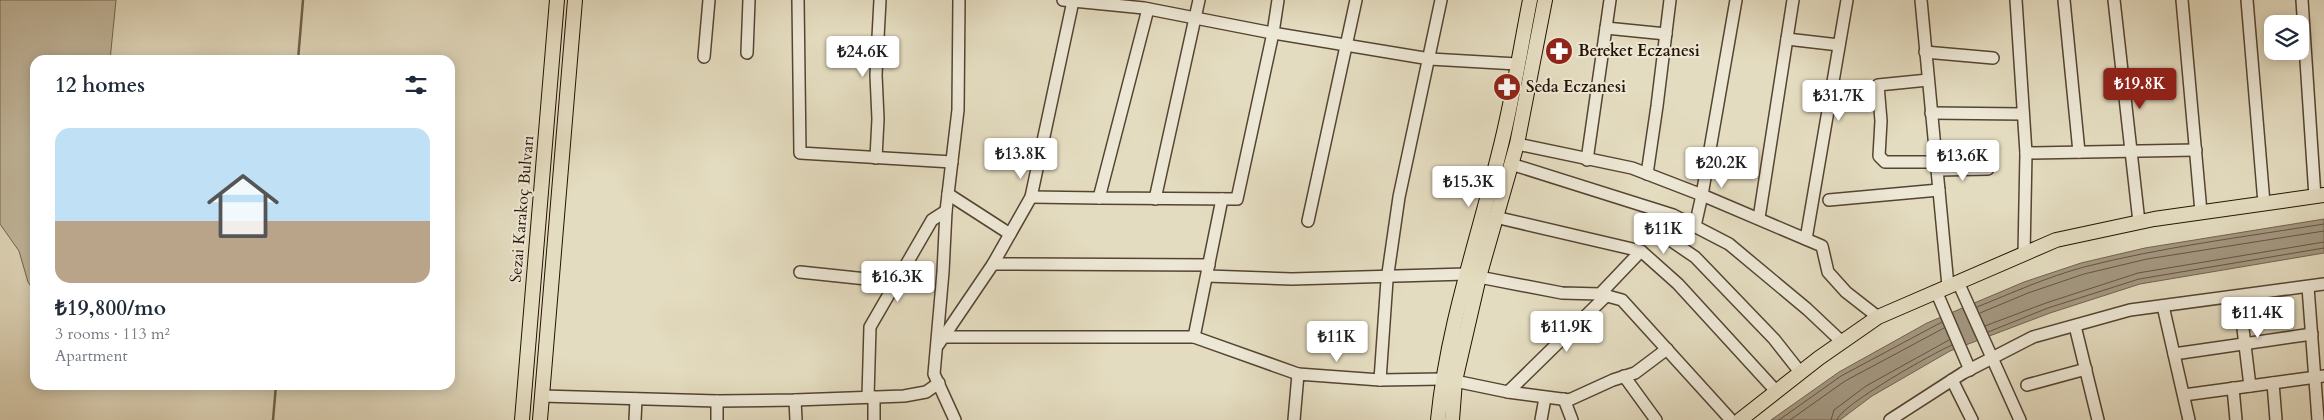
<!DOCTYPE html>
<meta charset="utf-8">
<style>
:root{--surface:#fff;--page:#f6f6f7;--text:#1f2937;--muted:#747a83;--accent:#8f2418}
body{margin:0;font-family:Cardo,serif;background:var(--page);color:var(--text);height:100vh;display:flex;flex-direction:column;font-size:19px;white-space:nowrap}
*{box-sizing:border-box;margin:0}
p{font-size:16px;color:var(--muted)}
.icon{flex:none;width:28px;height:28px;fill:none;stroke:currentColor;stroke-width:2;stroke-linecap:round;stroke-linejoin:round}
.map{position:relative;flex:1;overflow:hidden}
.details{position:absolute;left:30px;top:55px;width:425px;height:335px;display:flex;flex-direction:column;background:var(--surface);border-radius:15px;box-shadow:0 2px 12px #0003}
.details>*{flex:none}
.tools{position:absolute;left:2264px;top:15px;display:grid;gap:10px}
.tools a{display:grid;place-items:center;width:45px;height:45px;border-radius:10px;background:var(--surface);box-shadow:0 2px 12px #0003;font-size:25px}
.price{position:absolute;translate:-50% -42px;padding:0 11px;border-radius:5px;background:#fff;color:#222;font-size:16px;line-height:32px;filter:drop-shadow(0 1px 2px #0008)}
.price::after{content:'';position:absolute;left:50%;top:30px;width:15px;height:11px;margin-left:-8px;background:inherit;clip-path:polygon(0 0,100% 0,50% 100%)}
.price.on{background:var(--accent);color:#fff}
ul{padding:0;list-style:none}
li{display:grid;align-content:center;gap:10px;height:265px;padding:0 25px}
li span{display:grid;place-items:center;height:155px;border-radius:15px;color:#555}
li>.icon{margin-inline-start:auto}
span .icon{width:90px;height:90px;fill:#fffc;stroke-width:1}
li b{font-size:21px}
h2{display:flex;justify-content:space-between;align-items:center;height:60px;padding:0 25px;font-size:21px}
.map>svg:first-child{display:block}
.green{fill:#c4baa0;stroke:#746652}
.water{fill:#a39780;stroke:#71624e}
.lines{fill:none;stroke-linecap:round;stroke-linejoin:round}
.shore{stroke:#645442;stroke-width:1}
.stream{stroke:#71624e;stroke-width:2.5}
.minor-casing{stroke:#554432;stroke-width:14}
.major-casing{stroke:#251203;stroke-width:16}
.minor{stroke:#ede8d6;stroke-width:11}
.major{stroke:#e4dcc0;stroke-width:14}
.labels{text-anchor:middle;dominant-baseline:central;stroke-width:4;stroke-linejoin:round;paint-order:stroke}
.poi-label{font-size:16px;font-weight:bold;fill:#251203;stroke:#ede8d6;text-anchor:start}
.street-label{font-size:16px;fill:#251203;stroke:#ede8d6}
</style>
<div class="map">
<svg width="2324" height="420" viewBox="0 0 2324 420">
<rect width="100%" height="100%" fill="#e4dcc0"/>
<filter id="stains"><feTurbulence type="fractalNoise" baseFrequency=".004" numOctaves="4"/><feColorMatrix values="0 0 0 0 .2 0 0 0 0 .09 0 0 0 0 .02 0 0 0 .5 -.17"/></filter>
<radialGradient id="worn" r=".72"><stop offset=".6" stop-color="#630" stop-opacity="0"/><stop offset="1" stop-color="#630" stop-opacity=".3"/></radialGradient>
<path class="green" d="M0 0H116L110 60H35V293L28 282 19 251 0 224Z"/>
<path class="water" d="M2324 219V253L2140 284 2050 313 1950 351 1872 396 1840 420H1771L1839 372 1927 323 2024 282 2081 263 2145 248Z"/>
<g class="lines">
<g class="shore">
<path d="M1977 307C2012 293 2047 277 2084 267 2162 247 2244 237 2324 224"/>
<path d="M1980 313 2028 293 2084 274 2147 259 2324 231"/>
<path d="M1985 326 2046 303 2138 273 2324 242"/>
<path d="M1988 332 2048 308 2139 279 2324 248"/>
<path d="M1779 420 1841 376 1942 322"/>
<path d="M1790 420 1845 381 1944 328"/>
<path d="M1831 420 1834 410 1866 386 1949 340"/>
<path d="M1837 420C1839 406 1935 352 1952 345"/>
</g>
<g class="stream">
<path d="M298 60 303 0"/>
<path d="M273 420 276 385"/>
</g>
<g class="minor-casing">
<g id="minor">
<path d="M798 0 800 153 952 162"/>
<path d="M1063 0 1144 8 1267 32 1430 59 1517 64"/>
<path d="M1921 0 1948 286"/>
<path d="M2016 0 2026 153 2024 254"/>
<path d="M2064 0 2079 152"/>
<path d="M2114 0 2139 222"/>
<path d="M2182 0 2201 212"/>
<path d="M2247 0 2264 203"/>
<path d="M2302 0 2315 197"/>
<path d="M1148 9 1099 198 1237 199 1273 33 1278 0"/>
<path d="M1606 28 1666 34"/>
<path d="M1787 39 1839 45"/>
<path d="M1925 52 1993 58"/>
<path d="M747 53 749 0"/>
<path d="M704 57 709 0"/>
<path d="M1928 80 1878 85 1881 121 1879 156 1885 162H1937"/>
<path d="M1931 113 2023 114"/>
<path d="M1517 144 1632 168 1702 195 1822 246 1828 272 1846 292 1878 317"/>
<path d="M2026 153 2196 150"/>
<path d="M876 158 878 119 876 75 880 0"/>
<path d="M1587 160 1610 0"/>
<path d="M1511 164 1673 215 1729 244 1807 309 1842 342"/>
<path d="M1938 170 1988 169"/>
<path d="M1647 174 1657 106 1670 0"/>
<path d="M948 194 1010 234"/>
<path d="M1031 197 1099 198"/>
<path d="M1155 199 1199 0"/>
<path d="M1829 200 1939 190"/>
<path d="M1495 217 1641 251 1678 284 1776 391"/>
<path d="M1759 218 1793 0"/>
<path d="M1308 221 1356 0"/>
<path d="M1695 226 1702 195 1736 0"/>
<path d="M1657 231 1695 257 1774 339 1800 372"/>
<path d="M1806 239 1847 0"/>
<path d="M993 264 1209 265"/>
<path d="M800 272 895 282"/>
<path d="M1207 276 1292 279 1466 274"/>
<path d="M1479 277 1562 293 1600 294 1622 300 1731 420"/>
<path d="M1958 282 2020 420"/>
<path d="M2308 287 2318 420"/>
<path d="M1936 291 1970 370"/>
<path d="M1600 294 1641 251"/>
<path d="M2239 296 2250 386"/>
<path d="M2163 306 2189 420"/>
<path d="M2075 326 2098 420"/>
<path d="M943 337H1194L1298 374"/>
<path d="M1194 337 1222 199"/>
<path d="M938 345 993 264 1031 197 1073 1"/>
<path d="M2174 354 2312 334"/>
<path d="M1624 376 1656 420"/>
<path d="M1380 380 1387 280 1399 197 1441 0"/>
<path d="M1952 380 1972 420"/>
<path d="M1455 381 1508 392 1569 400 1613 380 1635 373 1667 349"/>
<path d="M2273 383 2276 420"/>
<path d="M2027 385 2086 369"/>
<path d="M2233 388 2236 420"/>
<path d="M1508 392 1607 295"/>
<path d="M2184 395 2324 376"/>
<path d="M542 396 717 401 795 400 904 396 926 392 939 383"/>
<path d="M868 397 870 327 932 220 946 211"/>
<path d="M874 397V420"/>
<path d="M1564 399 1572 420"/>
<path d="M795 400 796 420"/>
<path d="M635 420 636 399"/>
<path d="M717 420V401"/>
<path d="M955 420 934 374 943 272 946 211 958 110 959 0"/>
<path d="M1294 420 1298 374 1380 380 1442 379"/>
<path d="M1541 420 1545 398"/>
<path d="M1890 420 1963 373 2033 337 2130 310 2324 284"/>
</g>
</g>
<g class="major-casing">
<g id="major">
<path d="M522 420 557 0"/>
<path d="M540 420 575 0"/>
<path d="M1438 420C1447 328 1477 242 1499 153 1512 103 1520 51 1530 0"/>
<path d="M1452 420 1455 381 1479 277 1517 144 1545 0"/>
<path d="M1740 420 1819 358 1878 317 2056 240 2154 219 2324 195"/>
</g>
</g>
<use href="#minor" class="minor"/>
<use href="#major" class="major"/>
</g>
<defs>
<g id="pharmacy-disc" transform="scale(1.4375)"><circle r="9.5" fill="#8f2418" stroke="#ede8d6"/><path d="M-2-6h4v4h4v4h-4v4h-4v-4h-4v-4h4Z" fill="#fff"/></g>
</defs>
<g fill-rule="evenodd">
<use href="#pharmacy-disc" x="1559" y="51"/>
<use href="#pharmacy-disc" x="1507" y="87"/>
</g>
<g class="labels">
<g class="poi-label">
<text x="1578" y="51">Bereket Eczanesi</text>
<text x="1526" y="87">Seda Eczanesi</text>
</g>
<g class="street-label">
<text transform="translate(522 209) rotate(-85)">Sezai Karakoç Bulvarı</text>
</g>
</g>
<rect width="100%" height="100%" filter="url(#stains)"/>
<rect width="100%" height="100%" fill="url(#worn)"/>
</svg>
<div class="tools">
<a><svg class="icon" aria-label="layers" viewBox="0 0 24 24"><path d="M12 4l9 5-9 5-9-5zM3 14l9 5 9-5"/></svg></a>
</div>
<b class="price" style="left:863px;top:78px">₺24.6K</b>
<b class="price on" style="left:2140px;top:110px">₺19.8K</b>
<b class="price" style="left:1839px;top:122px">₺31.7K</b>
<b class="price" style="left:1021px;top:180px">₺13.8K</b>
<b class="price" style="left:1963px;top:182px">₺13.6K</b>
<b class="price" style="left:1722px;top:189px">₺20.2K</b>
<b class="price" style="left:1469px;top:208px">₺15.3K</b>
<b class="price" style="left:1664px;top:255px">₺11K</b>
<b class="price" style="left:898px;top:303px">₺16.3K</b>
<b class="price" style="left:2258px;top:339px">₺11.4K</b>
<b class="price" style="left:1567px;top:353px">₺11.9K</b>
<b class="price" style="left:1337px;top:363px">₺11K</b>
<section class="details">
<h2>12 homes<svg class="icon" aria-label="filters" viewBox="0 0 24 24"><path d="M4 7h16M4 17h16"/><circle cx="9" cy="7" r="2"/><circle cx="15" cy="17" r="2"/></svg></h2>
<ul>
<li><span style="background:linear-gradient(#bfe0f5 60%,#b9a48a 0)"><svg class="icon" aria-label="home" viewBox="0 0 24 24"><path d="M3 11l9-7 9 7M6 9v11h12V9"/></svg></span><div><b>₺19,800/mo</b><p>3 rooms · 113 m²</p><p>Apartment</p></div></li>
</ul>
</section>
</div>
